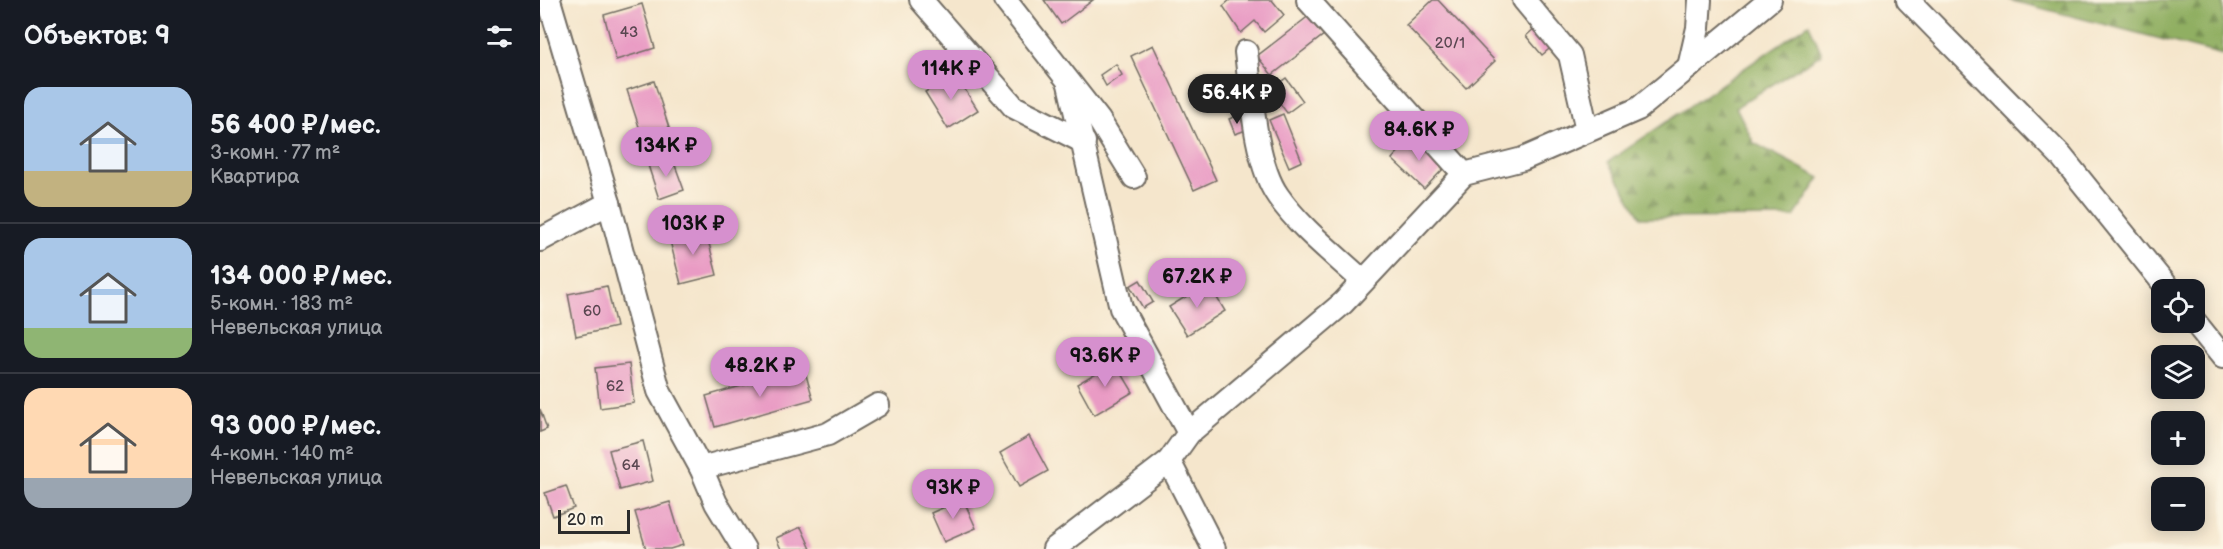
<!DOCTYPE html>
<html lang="ru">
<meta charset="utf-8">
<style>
:root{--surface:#171b24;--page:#20242c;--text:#f1f3f6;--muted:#9ea1a6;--line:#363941;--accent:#d690ce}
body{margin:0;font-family:"Balsamiq Sans",sans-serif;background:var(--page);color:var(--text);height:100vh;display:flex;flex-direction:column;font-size:22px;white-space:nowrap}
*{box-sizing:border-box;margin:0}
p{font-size:20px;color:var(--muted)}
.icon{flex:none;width:33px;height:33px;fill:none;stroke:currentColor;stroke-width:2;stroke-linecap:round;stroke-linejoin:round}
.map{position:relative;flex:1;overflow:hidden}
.drawer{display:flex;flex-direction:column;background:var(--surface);width:540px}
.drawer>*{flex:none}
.controls{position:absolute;left:1611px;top:279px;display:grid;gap:12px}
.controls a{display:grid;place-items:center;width:54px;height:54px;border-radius:12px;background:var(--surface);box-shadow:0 3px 15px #0003;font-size:30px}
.scale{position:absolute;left:18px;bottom:15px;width:72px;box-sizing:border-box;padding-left:6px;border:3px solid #2b2b2b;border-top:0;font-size:16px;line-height:21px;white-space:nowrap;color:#2b2b2b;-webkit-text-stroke:4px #fcf5e5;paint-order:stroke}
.price{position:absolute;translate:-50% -51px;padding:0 14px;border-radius:21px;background:var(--accent);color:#111;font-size:20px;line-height:39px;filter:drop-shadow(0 2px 3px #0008)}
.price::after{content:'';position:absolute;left:50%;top:36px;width:18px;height:14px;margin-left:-9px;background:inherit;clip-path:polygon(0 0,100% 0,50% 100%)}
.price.selected{background:#222;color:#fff}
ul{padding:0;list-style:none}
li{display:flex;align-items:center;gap:18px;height:150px;padding:0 24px}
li+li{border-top:2px solid var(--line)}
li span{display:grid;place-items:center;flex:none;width:168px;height:120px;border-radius:18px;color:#555}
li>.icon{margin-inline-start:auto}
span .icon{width:72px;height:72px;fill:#fffc;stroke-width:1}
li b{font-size:26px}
h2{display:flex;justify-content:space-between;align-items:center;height:72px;padding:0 24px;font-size:26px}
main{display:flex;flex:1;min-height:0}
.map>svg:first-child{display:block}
.forest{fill:url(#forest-firs);stroke:#5e6d46;stroke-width:1.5}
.building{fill:#e99bc4}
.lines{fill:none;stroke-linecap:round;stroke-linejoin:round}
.minor-casing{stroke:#726c63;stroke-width:26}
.minor{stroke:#fff;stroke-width:22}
.labels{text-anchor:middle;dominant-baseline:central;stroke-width:4.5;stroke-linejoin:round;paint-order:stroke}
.number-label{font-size:15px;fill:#5a4751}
</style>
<main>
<section class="drawer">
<h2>Объектов: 9<svg class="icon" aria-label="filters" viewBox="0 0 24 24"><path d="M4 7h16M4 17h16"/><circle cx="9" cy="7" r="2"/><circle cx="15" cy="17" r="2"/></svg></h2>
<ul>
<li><span style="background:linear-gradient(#a9c7e8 70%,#c2b280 0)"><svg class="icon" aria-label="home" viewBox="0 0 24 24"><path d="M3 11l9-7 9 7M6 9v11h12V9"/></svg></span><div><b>56 400 ₽/мес.</b><p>3-комн. · 77 m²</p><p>Квартира</p></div></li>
<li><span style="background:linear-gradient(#a9c7e8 75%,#8fb573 0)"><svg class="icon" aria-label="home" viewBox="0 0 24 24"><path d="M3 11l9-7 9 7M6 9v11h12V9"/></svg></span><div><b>134 000 ₽/мес.</b><p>5-комн. · 183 m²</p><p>Невельская улица</p></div></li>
<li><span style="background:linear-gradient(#ffd9b3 75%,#9aa5b1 0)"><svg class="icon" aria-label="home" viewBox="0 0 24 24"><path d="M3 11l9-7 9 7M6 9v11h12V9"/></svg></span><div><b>93 000 ₽/мес.</b><p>4-комн. · 140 m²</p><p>Невельская улица</p></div></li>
</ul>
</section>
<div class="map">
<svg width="1683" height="549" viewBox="0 0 1683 549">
<defs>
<pattern id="forest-firs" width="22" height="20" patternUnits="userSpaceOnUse" patternTransform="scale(1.5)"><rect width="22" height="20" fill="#90af62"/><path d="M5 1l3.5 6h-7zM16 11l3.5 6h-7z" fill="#768f51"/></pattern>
</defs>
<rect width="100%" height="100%" fill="#fcf5e5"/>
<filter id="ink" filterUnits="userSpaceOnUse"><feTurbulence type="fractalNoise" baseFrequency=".0167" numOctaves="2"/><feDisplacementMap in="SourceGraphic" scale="12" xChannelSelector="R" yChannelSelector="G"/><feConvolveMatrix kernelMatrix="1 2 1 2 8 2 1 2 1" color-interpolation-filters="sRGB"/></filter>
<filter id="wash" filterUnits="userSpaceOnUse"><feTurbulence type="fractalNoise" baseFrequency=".008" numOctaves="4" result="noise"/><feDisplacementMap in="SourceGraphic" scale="24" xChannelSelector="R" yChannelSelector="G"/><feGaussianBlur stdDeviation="1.35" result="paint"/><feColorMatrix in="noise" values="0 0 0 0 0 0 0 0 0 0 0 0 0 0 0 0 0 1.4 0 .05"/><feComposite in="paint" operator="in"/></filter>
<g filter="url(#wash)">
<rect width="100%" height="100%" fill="#f5e6cc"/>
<g class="forest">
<path d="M1469 0H1683V55Z"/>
<path d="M1269 24 1282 54 1196 107 1214 143 1280 178 1254 217 1101 218 1068 162Z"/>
</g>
<g id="blocks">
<g class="building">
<path d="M504 0H553L521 24Z"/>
<path d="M690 0H732L744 15 724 32 715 21 701 33 683 6Z"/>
<path d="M893 0H898L955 61 926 88 866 25Z"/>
<path d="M102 4 115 48 76 60 64 15Z"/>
<path d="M770 15 785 34 732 75 717 56Z"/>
<path d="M997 26 1014 45 1002 55 986 36Z"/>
<path d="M613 45 676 180 654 190 591 56Z"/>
<path d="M576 64 582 75 566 86 560 75Z"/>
<path d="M415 74 438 110 408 129 385 92Z"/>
<path d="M746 78 763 101 747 113 730 90Z"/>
<path d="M114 81 130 131 103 139 87 90Z"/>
<path d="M743 114 762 161 749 167 729 120Z"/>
<path d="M699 115 706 130 695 134 689 119Z"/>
<path d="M874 134 907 165 884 189 852 159Z"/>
<path d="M132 157 144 190 119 199 108 165Z"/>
<path d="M165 228 177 275 141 284 129 237Z"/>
<path d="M600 280 613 302 603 308 590 286Z"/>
<path d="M668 283 685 311 647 335 629 307Z"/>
<path d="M67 286 76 327 36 336 28 294Z"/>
<path d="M575 362 593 392 554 415 537 384Z"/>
<path d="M89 364 94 403 60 408 55 368Z"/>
<path d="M264 368 273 399 175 427 166 396Z"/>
<path d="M0 409 7 429 0 432Z"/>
<path d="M489 436 508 471 479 487 460 453Z"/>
<path d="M103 441 113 481 80 490 69 450Z"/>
<path d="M26 486 34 508 13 516 5 493Z"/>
<path d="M423 499 436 528 404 542 391 513Z"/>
<path d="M130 502 143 545 130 549H106L95 512Z"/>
<path d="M261 527 271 549H241L236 538Z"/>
</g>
</g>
</g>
<g filter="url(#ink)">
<use href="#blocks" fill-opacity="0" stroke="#726c63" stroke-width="1.5"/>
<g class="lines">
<g class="minor-casing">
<g id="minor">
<path d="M9 0 69 203 119 391 161 468 176 503 204 549"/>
<path d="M381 0 474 107 544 142"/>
<path d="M465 0 559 120 594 177"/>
<path d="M768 0 924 174"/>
<path d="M984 0 1030 55 1047 130"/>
<path d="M1368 0 1521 156 1629 290"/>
<path d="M706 52C711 91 715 164 738 196 760 228 794 254 823 281"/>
<path d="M1149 67 1158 28 1160 0"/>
<path d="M529 84 581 308 649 433"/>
<path d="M0 240 69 203"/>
<path d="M1654 321 1683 357"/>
<path d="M629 461 674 549"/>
<path d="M161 468 288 434 338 405"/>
<path d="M514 549 629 461 649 433 803 303 924 174 983 159 1098 109 1230 0"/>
</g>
</g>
<use href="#minor" class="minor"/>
</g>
</g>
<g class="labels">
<g class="number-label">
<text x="89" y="32">43</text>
<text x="910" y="43">20/1</text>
<text x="52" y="311">60</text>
<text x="75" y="386">62</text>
<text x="91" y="465">64</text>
</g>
</g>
</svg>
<div class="controls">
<a><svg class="icon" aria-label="locate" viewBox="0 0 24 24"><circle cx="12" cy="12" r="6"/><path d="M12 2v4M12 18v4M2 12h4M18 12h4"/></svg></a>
<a><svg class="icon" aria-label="layers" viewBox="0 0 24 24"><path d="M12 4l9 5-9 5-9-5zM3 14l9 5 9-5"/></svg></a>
<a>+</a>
<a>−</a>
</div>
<div class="scale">20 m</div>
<b class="price" style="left:411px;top:101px">114K ₽</b>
<b class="price selected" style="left:697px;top:125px">56.4K ₽</b>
<b class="price" style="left:879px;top:162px">84.6K ₽</b>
<b class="price" style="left:126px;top:178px">134K ₽</b>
<b class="price" style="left:153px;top:256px">103K ₽</b>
<b class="price" style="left:657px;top:309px">67.2K ₽</b>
<b class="price" style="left:565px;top:388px">93.6K ₽</b>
<b class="price" style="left:220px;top:398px">48.2K ₽</b>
<b class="price" style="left:413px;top:520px">93K ₽</b>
</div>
</main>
